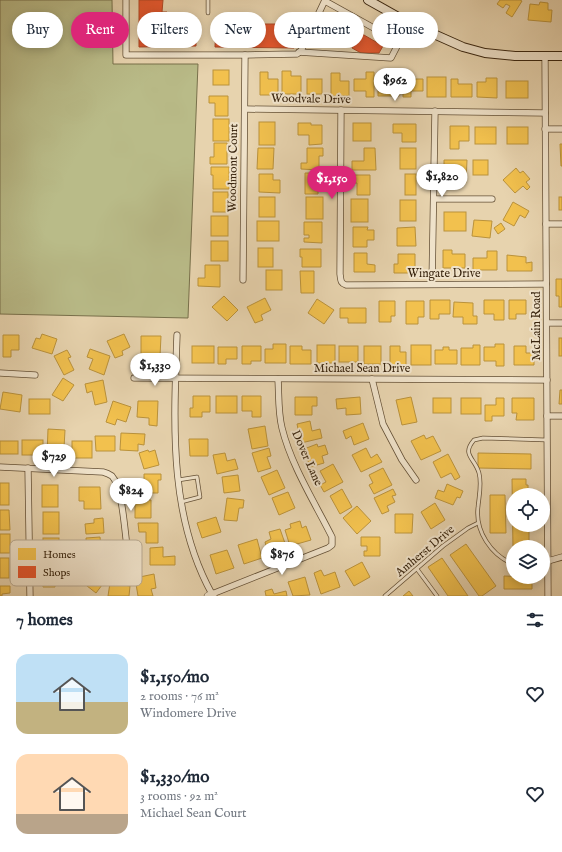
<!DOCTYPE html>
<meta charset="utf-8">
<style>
:root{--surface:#fff;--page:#f2f2f3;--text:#1f2937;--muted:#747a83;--accent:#db2777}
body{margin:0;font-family:"IM FELL English",serif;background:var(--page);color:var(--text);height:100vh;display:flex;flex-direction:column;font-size:15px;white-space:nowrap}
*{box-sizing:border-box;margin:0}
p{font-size:13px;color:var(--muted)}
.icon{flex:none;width:22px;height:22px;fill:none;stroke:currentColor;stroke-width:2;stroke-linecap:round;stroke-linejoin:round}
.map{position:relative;height:596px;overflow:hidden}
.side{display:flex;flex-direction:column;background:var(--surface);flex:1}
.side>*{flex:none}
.top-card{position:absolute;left:12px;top:12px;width:538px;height:36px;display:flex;gap:8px}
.tools{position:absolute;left:506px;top:488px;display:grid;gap:8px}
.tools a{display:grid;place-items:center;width:44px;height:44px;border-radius:50%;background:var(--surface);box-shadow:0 2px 10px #0003;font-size:20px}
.price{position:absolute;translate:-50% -34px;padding:0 9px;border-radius:14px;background:#fff;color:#222;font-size:13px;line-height:26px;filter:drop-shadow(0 1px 2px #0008)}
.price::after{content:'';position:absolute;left:50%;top:24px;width:12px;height:9px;margin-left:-6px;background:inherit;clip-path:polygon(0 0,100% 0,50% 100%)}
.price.active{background:var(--accent);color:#fff}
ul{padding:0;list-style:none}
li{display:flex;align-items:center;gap:12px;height:100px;padding:0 16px}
li span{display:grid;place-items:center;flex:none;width:112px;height:80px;border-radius:12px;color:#555}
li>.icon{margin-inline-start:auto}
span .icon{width:48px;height:48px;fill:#fffc;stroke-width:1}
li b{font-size:17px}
h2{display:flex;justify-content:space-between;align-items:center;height:48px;padding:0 16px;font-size:17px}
.pill{padding:0 14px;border-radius:18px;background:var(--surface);box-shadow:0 2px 10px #0003;font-size:14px;line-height:36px}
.pill.active{background:var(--accent);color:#fff}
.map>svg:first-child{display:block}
.green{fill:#b9bb88;stroke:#78704b}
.homes{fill:#f2c14e;stroke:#ba923b}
.shops{fill:#e4572e;stroke:#b04824}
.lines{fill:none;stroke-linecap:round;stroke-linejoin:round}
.service-casing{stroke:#645036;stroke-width:4.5}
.minor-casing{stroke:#645036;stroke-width:7}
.tertiary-casing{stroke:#645036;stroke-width:8}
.secondary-casing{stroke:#38240e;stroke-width:10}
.service{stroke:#efe2ca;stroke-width:3}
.minor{stroke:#efe2ca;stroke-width:5.5}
.tertiary{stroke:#efe2ca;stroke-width:7}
.secondary{stroke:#efe2ca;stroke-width:8}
.labels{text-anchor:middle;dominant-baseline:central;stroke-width:4;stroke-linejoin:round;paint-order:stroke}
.street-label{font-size:12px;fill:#38240e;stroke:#efe2ca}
.key{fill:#efe2ca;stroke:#b8a992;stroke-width:1}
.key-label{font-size:11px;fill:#38240e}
</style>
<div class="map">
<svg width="562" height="596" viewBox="0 0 562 596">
<rect width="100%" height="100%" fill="#e7d3ae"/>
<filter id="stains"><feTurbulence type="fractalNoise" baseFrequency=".005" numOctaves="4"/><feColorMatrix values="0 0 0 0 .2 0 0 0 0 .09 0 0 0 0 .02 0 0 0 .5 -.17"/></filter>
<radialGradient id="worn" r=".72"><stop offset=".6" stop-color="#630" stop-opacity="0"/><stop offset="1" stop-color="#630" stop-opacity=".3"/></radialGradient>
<path class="green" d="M0 0H112L113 64H198L188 318 0 314Z"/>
<g class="homes">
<path d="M500 0H520L522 1 512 17 506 13 510 6 506 4 503 8 497 4Z"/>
<path d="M540 2 548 3V10H552L551 22 528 20 530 4 539 5Z"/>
<rect x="213" y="70" width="16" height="15"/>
<path d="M282 71H291V76H301V94H282Z"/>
<path d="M260 72H268V79H278V95H260Z"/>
<path d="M366 72H374V97H366V91H354V79H366Z"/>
<path d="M331 73H340V81H349V96H331Z"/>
<rect x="427" y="77" width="19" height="20"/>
<path d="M390 78H399V96H378V81H390Z"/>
<path d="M486 78H497V98L477 97V82H486Z"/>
<rect x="307" y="79" width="15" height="15"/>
<path d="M403 79H423V91H411V97H403Z"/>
<path d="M451 79H458V84H472V97H451Z"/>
<rect x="506" y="81" width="22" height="17"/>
<path d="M209 96H228V116H215V103H209Z"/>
<rect x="213" y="119" width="16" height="22"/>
<rect x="259" y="122" width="16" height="23"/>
<path d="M298 123H311V125H322V144L309 145V135H298Z"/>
<rect x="353" y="123" width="18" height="18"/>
<path d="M393 124H416V142H402V133H393Z"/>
<path d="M450 126H469V141H459V149H450Z"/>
<rect x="475" y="127" width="21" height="17"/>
<rect x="507" y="127" width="21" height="17"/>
<path d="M214 143H227V164H210V157H214Z"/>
<path d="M560 144H562V166H561Z"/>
<path d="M258 148H274L273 169H257Z"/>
<path d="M307 148H323V156H319V170L301 169V163H307Z"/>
<path d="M364 148H375L376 170H352V161H364Z"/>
<rect x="400" y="148" width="16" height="21"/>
<path d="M444 160H467L466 183H457V173L444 172Z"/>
<rect x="473" y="160" width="15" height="15"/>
<path d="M211 167H229V189H213V175H211Z"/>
<path d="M516 168 520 173 523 171 530 179 526 182 530 187 527 190 523 186 515 193 503 180Z"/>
<path d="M305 173H323V183H318V194H305Z"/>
<path d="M259 174H273V180H280V193L259 192Z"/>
<rect x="405" y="174" width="11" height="21"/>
<path d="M351 175H370V195H357V183H351Z"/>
<rect x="213" y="192" width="15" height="20"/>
<rect x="259" y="197" width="16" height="20"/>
<rect x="306" y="197" width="17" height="22"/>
<rect x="559" y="197" width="3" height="13"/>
<rect x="351" y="199" width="17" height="23"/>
<rect x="400" y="200" width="16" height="21"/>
<path d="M513 202 529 211 525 218 520 215 514 226 503 220Z"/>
<rect x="444" y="212" width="22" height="19"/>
<rect x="211" y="216" width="17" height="20"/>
<path d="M474 220 492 221 490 238 472 236Z"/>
<rect x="257" y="221" width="22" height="20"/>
<path d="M304 222H322V243L304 242V238H309V235H304Z"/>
<path d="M501 223 505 229 498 234 494 228Z"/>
<path d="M353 227H368L367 230H374V240H367V247H353Z"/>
<path d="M415 227 416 246H397V228Z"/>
<rect x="211" y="241" width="17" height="20"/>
<rect x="258" y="248" width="15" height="19"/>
<path d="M300 249H321V267H302V257H300Z"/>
<path d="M443 250H452V254H465V268H443Z"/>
<path d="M487 251H497V270H473V258H487Z"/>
<path d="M354 253H367V264L375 265V272H354Z"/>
<path d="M398 254H415V273H394V264H398Z"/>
<path d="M507 255 526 257V263L532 262V271H507Z"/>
<path d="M205 265H220V287L198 286V278H205Z"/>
<rect x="266" y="270" width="16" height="20"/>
<path d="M300 271H314V293H301Z"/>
<path d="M556 279H562V307H559V296H556Z"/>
<path d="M224 296 238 310 227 321 212 307Z"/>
<path d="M265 298 271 310 261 315 263 320 255 323 247 307Z"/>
<path d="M317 299 334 310 324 324 308 313Z"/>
<path d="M430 300H450V314H439V319H430Z"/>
<path d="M484 300H504V320H494V314H484Z"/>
<path d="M509 300H526V314H516V319H509Z"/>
<path d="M379 301H395V316H391V322H379Z"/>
<path d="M406 301H424V317H418V324H406Z"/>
<path d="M454 302 473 303V316H477V324H463V317H453Z"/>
<path d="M340 308H366V323H348V318H340Z"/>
<path d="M42 334 57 339 52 354 32 348 36 338 40 339Z"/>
<path d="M124 334 130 347 122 351 123 355 115 358 107 341Z"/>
<path d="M3 335H19V350H11V357H3Z"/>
<path d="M141 336H161L160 356H141Z"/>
<rect x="559" y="338" width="3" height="18"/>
<path d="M273 344H286V363H265V349H273Z"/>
<path d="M495 344H504V366H496V361H484V347H495Z"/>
<rect x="317" y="345" width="18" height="18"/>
<rect x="411" y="345" width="20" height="20"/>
<path d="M473 345H480V365H461V348H473Z"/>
<rect x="192" y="346" width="22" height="17"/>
<path d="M242 346H261V361H251V364H242Z"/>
<path d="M290 346H302V350H311V364H290Z"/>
<rect x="339" y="346" width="19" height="16"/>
<rect x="364" y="346" width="17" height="18"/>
<path d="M390 346H400V352H406V365H390Z"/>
<path d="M514 346H526V353H534V365H514Z"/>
<path d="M218 347H237V359H226V364H218Z"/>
<path d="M443 347H449V350H457V364H435V350H443Z"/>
<path d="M90 349 110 356 104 375 89 369 93 359 87 357Z"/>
<path d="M67 350 71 357 68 358 74 370 64 375 54 356Z"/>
<path d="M63 378 74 385 63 401 52 395Z"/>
<path d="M103 380 107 402 95 405 92 391 87 393 85 384Z"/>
<path d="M560 390H562V404H559Z"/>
<path d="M3 392 22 395 20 412 0 409Z"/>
<path d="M193 396H210V412H202V417H190V408H193Z"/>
<rect x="216" y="396" width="21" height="17"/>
<path d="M242 396H261V417H252V411H242Z"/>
<path d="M295 397H317V406H312V415H295Z"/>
<path d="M360 397 361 414 346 415V408L337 409 336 399Z"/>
<path d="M411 397 417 422 402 425 396 400Z"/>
<rect x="433" y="398" width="18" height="15"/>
<rect x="461" y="398" width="20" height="16"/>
<path d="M496 398H504V416H492V421H485V405H496Z"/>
<path d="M512 398H534V420H516L517 413H512Z"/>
<rect x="29" y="399" width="21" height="15"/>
<path d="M113 401 131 407 126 422 117 419 115 425 106 422Z"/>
<path d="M138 401H158L157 426 149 425V418L137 417Z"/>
<path d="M310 421 312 431 320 429 322 438 301 443 297 424Z"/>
<path d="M363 423 369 439 354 445 351 436 346 439 343 431Z"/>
<path d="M265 426 268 446 252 449 248 429Z"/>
<path d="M48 429 65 430 64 448H56V455H47Z"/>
<path d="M121 433 145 434 144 445 138 444V451L120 450Z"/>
<path d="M424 435 426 439 433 436 441 451 421 460 411 441Z"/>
<path d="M95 436H115V451H96Z"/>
<path d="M189 439H208V456H190Z"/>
<rect x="22" y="440" width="21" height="15"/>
<rect x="0" y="441" width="18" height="13"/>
<rect x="72" y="441" width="20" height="17"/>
<path d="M317 444 318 447 325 445 328 454 322 456 324 463 310 467 304 449Z"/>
<path d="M269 448 271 456 267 457 271 468 258 472 252 453Z"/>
<path d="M366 448 371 458 377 454 382 462 361 472 352 455Z"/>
<path d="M148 450 149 452 155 450 159 465 144 469 139 453Z"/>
<path d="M225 453 227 461 235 459 238 469 217 474 213 455Z"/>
<path d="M478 453 531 454V469L478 468Z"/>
<path d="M448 454 460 477 455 480 451 473 441 478 433 462Z"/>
<path d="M333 464 343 482 324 492 320 485 326 482 320 471Z"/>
<path d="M383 468 392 485 374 494 369 485 373 483 369 475Z"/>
<path d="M277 470 285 488 269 495 261 477Z"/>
<path d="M144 474H161V480H158V493H144Z"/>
<path d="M238 475 240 491 224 493 222 477Z"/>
<path d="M512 479H526V485H528V495H513V525H529V547H513V549Z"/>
<rect x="0" y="483" width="9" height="22"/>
<path d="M447 484 463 491 460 498 457 497 453 505 435 498 438 490 444 492Z"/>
<rect x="42" y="485" width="16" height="22"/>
<path d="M79 487H100L101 509H84V501H79Z"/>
<path d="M342 489 352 507 340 514 330 496Z"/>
<path d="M393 489 396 495 392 496 395 502 387 506 389 511 382 514 374 498Z"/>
<path d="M288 492 295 508 279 515 272 498Z"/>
<path d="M490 495H505L506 533H490Z"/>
<path d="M227 498 244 500 243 508H239L237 521 224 520Z"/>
<path d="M135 499 151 500V518H135Z"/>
<path d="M435 503 445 520 431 529 421 512Z"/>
<path d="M357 506 371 521 357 534 343 518Z"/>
<path d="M0 510H9L10 530H0Z"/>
<rect x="43" y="512" width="16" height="22"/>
<path d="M395 514H413L412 533H395Z"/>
<path d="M216 517 221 532 202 538 197 523Z"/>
<path d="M103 518 104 533 86 534 85 524 94 523V519Z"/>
<path d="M300 521 302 528 306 526 311 540 290 546 285 530 291 528 290 524Z"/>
<path d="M138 523H158V543H146V532H139Z"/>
<path d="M280 529 287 549 277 552 276 547 267 550 265 542 271 539 269 532Z"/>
<rect x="0" y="534" width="10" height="19"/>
<path d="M100 537 102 557 87 558 86 538Z"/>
<path d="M361 537H380V556H364V551H367V546H361Z"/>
<rect x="43" y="538" width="16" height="21"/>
<path d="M257 539 262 558 244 564 238 545Z"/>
<path d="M466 544 496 586 482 596H479L450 555Z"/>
<path d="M163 547V557L175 556V565H150V548Z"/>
<path d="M227 550 234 568 216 574 210 555Z"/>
<rect x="0" y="558" width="9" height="20"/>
<path d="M442 558 468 596H448L428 567Z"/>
<path d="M362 562 370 577 354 586 345 571Z"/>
<path d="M43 564H59V578H55V587H43Z"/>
<path d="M92 568 100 575 105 568 111 573 96 593 82 582Z"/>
<path d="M321 570 324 576 335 572 340 587 321 594 314 573Z"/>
<path d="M154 574 156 588 151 589 153 596H138L135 578Z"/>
<path d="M504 576 532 577V589H504Z"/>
<path d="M305 577 310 595 293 596 288 582Z"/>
<path d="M110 583 130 586 129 596H108Z"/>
<path d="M0 586H10V593L2 594V596H0Z"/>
<path d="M272 589 274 594 286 591 287 596H266L265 591Z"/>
<path d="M409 591 413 596H403Z"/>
</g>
<g class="shops">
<path d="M139 0H163L162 12H167V16H172V22H196V46L139 47Z"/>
<path d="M332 16 351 26 341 45 336 43 333 47 319 40Z"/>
<path d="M216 22H248V24H278V26H294V29H301V38H294V48L215 47Z"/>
<path d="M357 31 383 46 379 53H361L352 48 353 46 350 44Z"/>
</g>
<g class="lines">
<g class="service-casing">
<g id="service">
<path d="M208 13V0"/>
<path d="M178 480 197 477 200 497 181 502"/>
<path d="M513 564C491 555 475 531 478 507 479 496 482 484 479 473 475 458 461 455 474 440L483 438 547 440"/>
<path d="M417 569 437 596"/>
<path d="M385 596 443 546 468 528 478 523"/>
</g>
</g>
<g class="minor-casing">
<g id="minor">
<path d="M126 0V55H245L297 54 301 51 325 0"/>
<path d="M325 1 399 42"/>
<path d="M299 52 391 58 409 23"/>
<path d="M545 56 548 596"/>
<path d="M245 109 545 113"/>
<path d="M341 110 340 274C341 280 340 283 346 285L546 284"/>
<path d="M545 129H562"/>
<path d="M434 199H492"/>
<path d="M546 224H562"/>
<path d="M243 280 245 55"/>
<path d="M432 284 435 111"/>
<path d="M547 323H562"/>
<path d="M177 335C174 422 168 515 212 594L328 548 332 545V537C315 503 291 465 282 428 278 412 279 395 278 379"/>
<path d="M0 373 35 375"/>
<path d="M134 378 547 380"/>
<path d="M372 379 383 424 402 460 416 480"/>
<path d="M547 416H562"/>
<path d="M0 467 103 472C107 473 109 474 112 476 123 488 125 537 128 554"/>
<path d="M28 468 30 596"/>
<path d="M548 561 562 557"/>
</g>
</g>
<g class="tertiary-casing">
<path id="tertiary" d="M208 596 212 594 213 596"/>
</g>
<g class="secondary-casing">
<path id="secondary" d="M368 0 409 23 463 47 485 53 515 56H562"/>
</g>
<use href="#service" class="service"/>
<use href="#minor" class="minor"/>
<use href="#tertiary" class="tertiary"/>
<use href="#secondary" class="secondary"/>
</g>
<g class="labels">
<g class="street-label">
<text transform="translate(311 99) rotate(1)">Woodvale Drive</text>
<text transform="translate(233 168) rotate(-89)">Woodmont Court</text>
<text x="444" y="273">Wingate Drive</text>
<text transform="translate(536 326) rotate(-90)">McLain Road</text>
<text x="362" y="368">Michael Sean Drive</text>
<text transform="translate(307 458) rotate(66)">Dover Lane</text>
<text transform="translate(425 551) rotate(-40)">Amherst Drive</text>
</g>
</g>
<rect x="10" y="540" width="132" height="46" rx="6" class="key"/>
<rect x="18" y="548" width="18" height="12" fill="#f2c14e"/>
<rect x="18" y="566" width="18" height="12" fill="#e4572e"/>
<g class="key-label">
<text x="43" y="558">Homes</text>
<text x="43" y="576">Shops</text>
</g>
<rect width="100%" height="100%" filter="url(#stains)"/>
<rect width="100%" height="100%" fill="url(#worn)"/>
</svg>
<div class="tools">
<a><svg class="icon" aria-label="locate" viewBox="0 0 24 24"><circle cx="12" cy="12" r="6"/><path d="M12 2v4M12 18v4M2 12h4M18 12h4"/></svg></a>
<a><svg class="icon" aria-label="layers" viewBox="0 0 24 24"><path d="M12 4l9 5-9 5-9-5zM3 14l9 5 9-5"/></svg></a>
</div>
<b class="price" style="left:395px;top:102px">$962</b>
<b class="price" style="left:442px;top:198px">$1,820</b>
<b class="price active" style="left:332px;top:200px">$1,150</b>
<b class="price" style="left:155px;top:387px">$1,330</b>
<b class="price" style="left:54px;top:478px">$729</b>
<b class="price" style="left:131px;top:512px">$824</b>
<b class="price" style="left:282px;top:576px">$876</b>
<div class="top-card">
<a class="pill">Buy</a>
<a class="pill active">Rent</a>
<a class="pill">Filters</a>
<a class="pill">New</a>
<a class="pill">Apartment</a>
<a class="pill">House</a>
</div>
</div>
<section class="side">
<h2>7 homes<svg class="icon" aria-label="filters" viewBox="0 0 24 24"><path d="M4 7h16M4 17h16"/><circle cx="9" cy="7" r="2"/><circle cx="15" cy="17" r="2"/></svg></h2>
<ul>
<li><span style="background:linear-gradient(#bfe0f5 60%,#c2b280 0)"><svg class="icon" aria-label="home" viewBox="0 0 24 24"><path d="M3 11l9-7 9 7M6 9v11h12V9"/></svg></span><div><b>$1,150/mo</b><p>2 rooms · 76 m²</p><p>Windomere Drive</p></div><svg class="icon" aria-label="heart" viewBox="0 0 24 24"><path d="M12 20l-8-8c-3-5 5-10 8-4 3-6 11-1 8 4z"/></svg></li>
<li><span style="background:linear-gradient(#ffd9b3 75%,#b9a48a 0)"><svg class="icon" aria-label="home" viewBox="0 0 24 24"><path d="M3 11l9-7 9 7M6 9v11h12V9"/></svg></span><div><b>$1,330/mo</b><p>3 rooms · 92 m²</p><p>Michael Sean Court</p></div><svg class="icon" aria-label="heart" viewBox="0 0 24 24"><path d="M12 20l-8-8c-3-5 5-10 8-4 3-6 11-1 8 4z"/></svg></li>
</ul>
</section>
